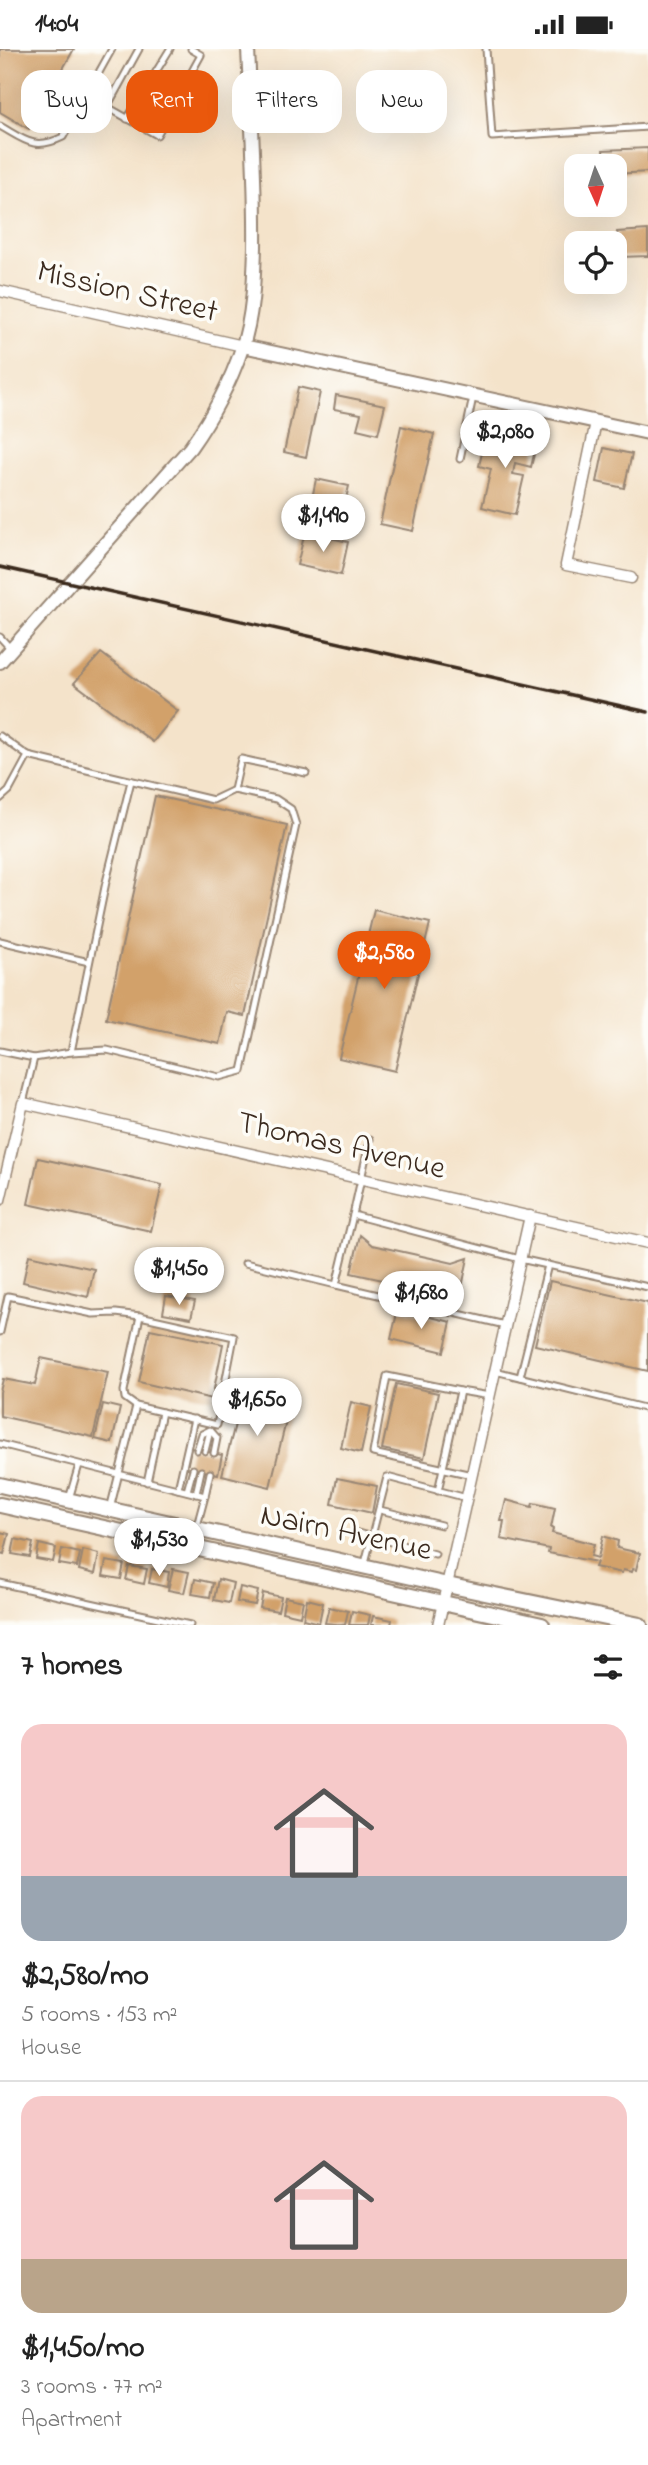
<!DOCTYPE html>
<meta charset="utf-8">
<style>
:root{--surface:#fff;--page:#f6f6f6;--text:#222;--muted:#767676;--line:#e0e0e0;--accent:#ea580c}
body{margin:0;font-family:"Indie Flower",sans-serif;background:var(--page);color:var(--text);height:100vh;display:flex;flex-direction:column;font-size:26px;white-space:nowrap}
*{box-sizing:border-box;margin:0}
p{font-size:23px;color:var(--muted)}
.icon{flex:none;width:38px;height:38px;fill:none;stroke:currentColor;stroke-width:2;stroke-linecap:round;stroke-linejoin:round}
.map{position:relative;height:1576px;overflow:hidden}
.drawer{display:flex;flex-direction:column;background:var(--surface);flex:1}
.drawer>*{flex:none}
.hud{position:absolute;left:21px;top:21px;width:607px;height:63px;display:flex;gap:14px}
.needle{width:46px;rotate:177deg}
.controls{position:absolute;left:564px;top:105px;display:grid;gap:14px}
.controls a{display:grid;place-items:center;width:63px;height:63px;border-radius:14px;background:var(--surface);box-shadow:0 7px 28px #0002;font-size:35px}
.price{position:absolute;translate:-50% -60px;padding:0 16px;border-radius:24px;background:#fff;color:#222;font-size:23px;line-height:46px;filter:drop-shadow(0 2px 4px #0008)}
.price::after{content:'';position:absolute;left:50%;top:42px;width:21px;height:16px;margin-left:-10px;background:inherit;clip-path:polygon(0 0,100% 0,50% 100%)}
.price.on{background:var(--accent);color:#fff}
ul{padding:0;list-style:none}
li{display:grid;align-content:center;gap:14px;height:371px;padding:0 21px}
li+li{border-top:2px solid var(--line)}
li span{display:grid;place-items:center;height:217px;border-radius:21px;color:#555}
li>.icon{margin-inline-start:auto}
span .icon{width:126px;height:126px;fill:#fffc;stroke-width:1}
li b{font-size:30px}
h2{display:flex;justify-content:space-between;align-items:center;height:84px;padding:0 21px;font-size:30px}
.chip{padding:0 24px;border-radius:21px;background:var(--surface);box-shadow:0 7px 28px #0002;font-size:24px;line-height:63px}
.chip.on{background:var(--accent);color:#fff}
.status{display:flex;justify-content:space-between;align-items:center;height:49px;padding:0 35px;background:var(--surface);direction:ltr}
.status svg{height:19px;fill:currentColor}
.map>svg:first-child{display:block}
.building{fill:#d2a16b}
.lines{fill:none;stroke-linecap:round;stroke-linejoin:round}
.service-casing{stroke:#988674;stroke-width:9}
.minor-casing{stroke:#988674;stroke-width:13}
.tertiary-casing{stroke:#988674;stroke-width:16}
.secondary-casing{stroke:#988674;stroke-width:18}
.service{stroke:#fff;stroke-width:5}
.minor{stroke:#fff;stroke-width:10}
.tertiary{stroke:#fff;stroke-width:12}
.secondary{stroke:#fff;stroke-width:14}
.rail{stroke:#3b2a1e;stroke-width:3.5}
.labels{text-anchor:middle;dominant-baseline:central;stroke-width:7;stroke-linejoin:round;paint-order:stroke}
.street-label{font-size:32px;fill:#3b2a1e;stroke:#fdfcf7}
</style>
<div class="status"><b>14:04</b><svg viewBox="0 0 49 12"><path d="M0 12V9h3v3zM5 12V6h3v6zM10 12V3h3v9zM15 12V0h3v12zM26 1h20v11H26zM47 4h2v5h-2z"/></svg></div>
<div class="map">
<svg width="648" height="1576" viewBox="0 0 648 1576">
<rect width="100%" height="100%" fill="#fdfcf7"/>
<filter id="ink" filterUnits="userSpaceOnUse"><feTurbulence type="fractalNoise" baseFrequency=".0143" numOctaves="2"/><feDisplacementMap in="SourceGraphic" scale="14" xChannelSelector="R" yChannelSelector="G"/><feConvolveMatrix kernelMatrix="1 2 1 2 8 2 1 2 1" color-interpolation-filters="sRGB"/></filter>
<filter id="wash" filterUnits="userSpaceOnUse"><feTurbulence type="fractalNoise" baseFrequency=".00686" numOctaves="4" result="noise"/><feDisplacementMap in="SourceGraphic" scale="28" xChannelSelector="R" yChannelSelector="G"/><feGaussianBlur stdDeviation="1.57" result="paint"/><feColorMatrix in="noise" values="0 0 0 0 0 0 0 0 0 0 0 0 0 0 0 0 0 1.4 0 .05"/><feComposite in="paint" operator="in"/></filter>
<g filter="url(#wash)">
<rect width="100%" height="100%" fill="#f4e3ca"/>
<g id="blocks">
<g class="building">
<path d="M0 0H74L29 80 0 63Z"/>
<path d="M648 99V123L614 125V117H604L603 101Z"/>
<path d="M648 181V207L619 208 617 183Z"/>
<path d="M298 338 320 343 306 408 284 403Z"/>
<path d="M336 346 385 356 378 385 357 380 361 365 334 360Z"/>
<path d="M401 377 434 385 413 482 380 475Z"/>
<path d="M487 382 537 393 531 418 515 414 513 425 524 427 515 466 482 458 491 420 479 417Z"/>
<path d="M604 399 632 405 624 439 597 433Z"/>
<path d="M316 430 349 437 343 462 311 455Z"/>
<path d="M310 458 343 466 338 486 305 479Z"/>
<path d="M305 483 348 493 341 526 297 516Z"/>
<path d="M101 604 178 662 153 693 74 634Z"/>
<path d="M155 747 287 776 245 967 227 963 220 995 106 970Z"/>
<path d="M374 861 430 874 395 1022 339 1009Z"/>
<path d="M38 1109 162 1136 151 1182 28 1155Z"/>
<path d="M360 1186 372 1196 440 1211 453 1214 468 1209 460 1248 351 1224Z"/>
<path d="M29 1206 94 1220 88 1248 23 1233Z"/>
<path d="M550 1232 648 1254V1322L535 1296Z"/>
<path d="M166 1247 195 1252 191 1269 163 1264Z"/>
<path d="M398 1260 451 1273 444 1303 391 1290Z"/>
<path d="M150 1280 223 1295 212 1350 139 1333Z"/>
<path d="M41 1309 108 1323 93 1388 0 1367V1343L3 1330 35 1336Z"/>
<path d="M396 1335 438 1344 424 1409 382 1400Z"/>
<path d="M244 1340 291 1352 270 1438 222 1426Z"/>
<path d="M351 1353 371 1358 361 1404 341 1399Z"/>
<path d="M103 1355 120 1359 112 1394 95 1390Z"/>
<path d="M191 1399 222 1406 218 1425 187 1419Z"/>
<path d="M337 1429 377 1437 372 1464 332 1455Z"/>
<path d="M506 1451 532 1458 533 1454 555 1459 551 1479 553 1480 552 1484 594 1495 591 1507 598 1509 603 1487 618 1492 617 1499 640 1504 636 1521 633 1520 632 1523 623 1521 622 1524 595 1518 597 1513 548 1504 549 1500 501 1490 504 1472H501Z"/>
<path d="M0 1483 9 1485 4 1505 0 1504Z"/>
<path d="M15 1490 33 1494 30 1508 12 1505Z"/>
<path d="M39 1495 56 1499 53 1513 36 1510Z"/>
<path d="M62 1500 80 1504 77 1518 59 1515Z"/>
<path d="M83 1501 99 1505 95 1525 79 1521Z"/>
<path d="M106 1512 124 1515 121 1530 103 1527Z"/>
<path d="M129 1517 147 1520 144 1535 126 1531Z"/>
<path d="M152 1520 169 1523 167 1538 149 1534Z"/>
<path d="M173 1520 189 1523 184 1544 168 1541Z"/>
<path d="M195 1530 213 1534 210 1548 192 1545Z"/>
<path d="M218 1530 233 1534 229 1554 214 1551Z"/>
<path d="M240 1538 258 1542 255 1556 237 1553Z"/>
<path d="M263 1544 281 1548 278 1562 260 1559Z"/>
<path d="M285 1548 303 1552 300 1567 282 1563Z"/>
<path d="M307 1550 323 1554 319 1574 303 1570Z"/>
<path d="M329 1558 348 1562 345 1576 325 1574Z"/>
<path d="M352 1562 370 1566 368 1576H349Z"/>
<path d="M373 1567 392 1571 391 1576H371Z"/>
</g>
</g>
</g>
<g filter="url(#ink)">
<use href="#blocks" fill-opacity="0" stroke="#988674" stroke-width="2"/>
<g class="lines">
<g class="service-casing">
<g id="service">
<path d="M486 0 492 88 648 78"/>
<path d="M86 46 157 86 201 6 191 0"/>
<path d="M107 58 139 0"/>
<path d="M127 70 170 0"/>
<path d="M0 77C25 91 34 102 63 88L112 0"/>
<path d="M460 410 473 348"/>
<path d="M0 588 11 600"/>
<path d="M0 687 28 707 9 742 0 750"/>
<path d="M28 707 213 751 234 741"/>
<path d="M0 892 89 913"/>
<path d="M0 1002 34 1009 71 1003 107 1001 219 1028 242 1022 296 776 291 760 276 750 234 741 241 710 306 724"/>
<path d="M71 1003 106 833 131 732"/>
<path d="M23 1054 34 1009"/>
<path d="M370 1090 353 1166 520 1210 648 1238"/>
<path d="M353 1166 336 1236 505 1276"/>
<path d="M245 1214 336 1236"/>
<path d="M0 1283 8 1247 93 1265 116 1264 140 1267"/>
<path d="M495 1322 648 1360"/>
<path d="M520 1328 548 1216"/>
<path d="M460 1342 387 1327 373 1404 472 1426"/>
<path d="M0 1395 205 1447 197 1477"/>
<path d="M197 1401 202 1385 210 1381 217 1389 214 1404"/>
<path d="M205 1402 210 1382"/>
<path d="M147 1433 162 1363"/>
<path d="M178 1440 194 1370"/>
<path d="M187 1442 193 1420"/>
<path d="M438 1442 460 1342 490 1347"/>
<path d="M196 1445 201 1422"/>
<path d="M205 1447 210 1424"/>
<path d="M69 1450 79 1416"/>
<path d="M110 1460 136 1357 217 1376 234 1288 140 1267 124 1342 125 1349 136 1357"/>
<path d="M380 1461 441 1476"/>
<path d="M354 1483 435 1505"/>
<path d="M365 1514 387 1428 467 1449"/>
<path d="M0 1534 190 1576"/>
</g>
</g>
<g class="minor-casing">
<g id="minor">
<path d="M0 242 243 297"/>
<path d="M596 373 566 516 631 529"/>
<path d="M0 1151 23 1054 648 1194"/>
<path d="M438 1576 530 1167"/>
</g>
</g>
<g class="tertiary-casing">
<g id="tertiary">
<path d="M243 297 648 384"/>
<path d="M0 613 190 399C212 368 230 335 242 299 253 267 254 232 255 198 256 132 251 66 248 0"/>
</g>
</g>
<g class="secondary-casing">
<g id="secondary">
<path d="M0 1436 461 1539 640 1576"/>
<path d="M0 1456 542 1576"/>
</g>
</g>
<use href="#service" class="service"/>
<use href="#minor" class="minor"/>
<use href="#tertiary" class="tertiary"/>
<use href="#secondary" class="secondary"/>
<path class="rail" d="M0 518 648 663"/>
</g>
</g>
<g class="labels">
<g class="street-label">
<text transform="translate(127 244) rotate(13)">Mission Street</text>
<text transform="translate(341 1098) rotate(13)">Thomas Avenue</text>
<text transform="translate(346 1485) rotate(12)">Nairn Avenue</text>
</g>
</g>
</svg>
<div class="controls">
<a><svg class="needle" viewBox="-14 -14 28 28"><path d="M0-13l5 13h-10z" fill="#e53935"/><path d="M0 13l5-13h-10z" fill="#767676"/></svg></a>
<a><svg class="icon" aria-label="locate" viewBox="0 0 24 24"><circle cx="12" cy="12" r="6"/><path d="M12 2v4M12 18v4M2 12h4M18 12h4"/></svg></a>
</div>
<b class="price" style="left:505px;top:421px">$2,080</b>
<b class="price" style="left:323px;top:505px">$1,490</b>
<b class="price on" style="left:384px;top:942px">$2,580</b>
<b class="price" style="left:179px;top:1258px">$1,450</b>
<b class="price" style="left:421px;top:1282px">$1,680</b>
<b class="price" style="left:257px;top:1389px">$1,650</b>
<b class="price" style="left:159px;top:1529px">$1,530</b>
<div class="hud">
<a class="chip">Buy</a>
<a class="chip on">Rent</a>
<a class="chip">Filters</a>
<a class="chip">New</a>
</div>
</div>
<section class="drawer">
<h2>7 homes<svg class="icon" aria-label="filters" viewBox="0 0 24 24"><path d="M4 7h16M4 17h16"/><circle cx="9" cy="7" r="2"/><circle cx="15" cy="17" r="2"/></svg></h2>
<ul>
<li><span style="background:linear-gradient(#f6c9c9 70%,#9aa5b1 0)"><svg class="icon" aria-label="home" viewBox="0 0 24 24"><path d="M3 11l9-7 9 7M6 9v11h12V9"/></svg></span><div><b>$2,580/mo</b><p>5 rooms · 153 m²</p><p>House</p></div></li>
<li><span style="background:linear-gradient(#f6c9c9 75%,#b9a48a 0)"><svg class="icon" aria-label="home" viewBox="0 0 24 24"><path d="M3 11l9-7 9 7M6 9v11h12V9"/></svg></span><div><b>$1,450/mo</b><p>3 rooms · 77 m²</p><p>Apartment</p></div></li>
</ul>
</section>
